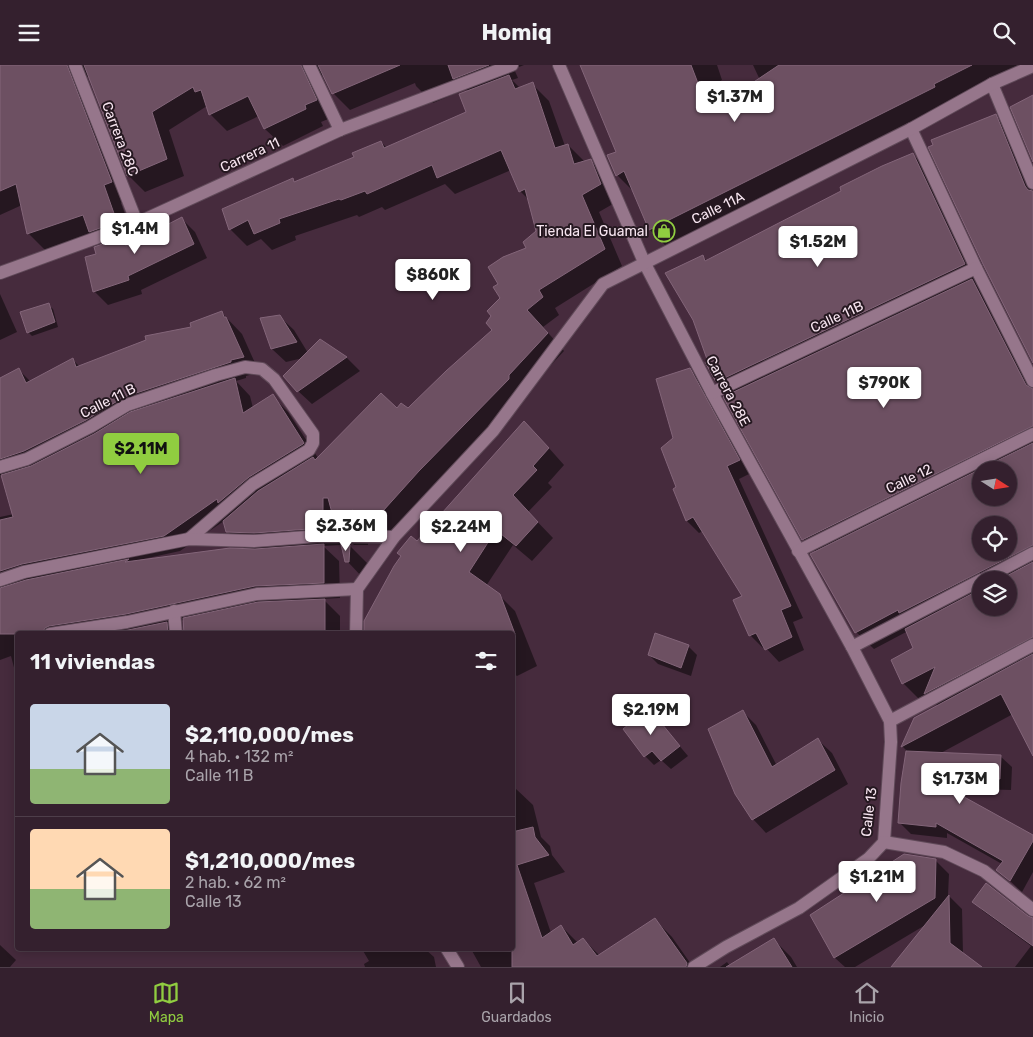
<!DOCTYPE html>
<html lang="es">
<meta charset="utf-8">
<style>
:root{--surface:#34202e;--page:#3c2836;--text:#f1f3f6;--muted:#a9a3aa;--line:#4e3e4a;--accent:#90cd40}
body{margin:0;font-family:Rubik,sans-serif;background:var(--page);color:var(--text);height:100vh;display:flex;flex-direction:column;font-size:19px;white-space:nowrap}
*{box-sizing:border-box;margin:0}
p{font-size:16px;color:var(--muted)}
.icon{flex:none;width:28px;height:28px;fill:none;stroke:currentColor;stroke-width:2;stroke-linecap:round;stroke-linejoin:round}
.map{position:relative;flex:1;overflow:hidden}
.sheet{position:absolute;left:15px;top:566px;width:500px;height:320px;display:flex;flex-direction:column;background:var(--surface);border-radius:5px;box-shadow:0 2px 12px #0003,0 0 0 1px var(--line)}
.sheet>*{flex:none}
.needle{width:32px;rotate:102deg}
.buttons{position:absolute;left:972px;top:396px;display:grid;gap:10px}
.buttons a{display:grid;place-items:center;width:45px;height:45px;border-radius:50%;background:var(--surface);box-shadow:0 2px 12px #0003,0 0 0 1px var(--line);font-size:25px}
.price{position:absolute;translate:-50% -42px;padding:0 11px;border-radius:5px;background:#fff;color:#222;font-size:16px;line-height:32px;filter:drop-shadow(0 1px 2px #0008)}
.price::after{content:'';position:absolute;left:50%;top:30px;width:15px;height:11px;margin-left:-8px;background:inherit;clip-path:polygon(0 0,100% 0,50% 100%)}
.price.selected{background:var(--accent);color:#111}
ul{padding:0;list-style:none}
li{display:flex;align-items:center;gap:15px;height:125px;padding:0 15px}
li+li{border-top:1px solid var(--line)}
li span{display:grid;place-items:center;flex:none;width:140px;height:100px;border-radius:5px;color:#555}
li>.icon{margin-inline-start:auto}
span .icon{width:60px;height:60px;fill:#fffc;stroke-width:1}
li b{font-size:21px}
h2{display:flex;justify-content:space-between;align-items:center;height:60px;padding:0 15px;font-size:21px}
header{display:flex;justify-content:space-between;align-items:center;height:65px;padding:0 15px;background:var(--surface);font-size:22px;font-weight:700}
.tabs{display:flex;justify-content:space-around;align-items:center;height:70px;border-top:1px solid var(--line);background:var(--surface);font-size:14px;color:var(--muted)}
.tabs a{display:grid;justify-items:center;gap:2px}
.tabs .selected{color:var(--accent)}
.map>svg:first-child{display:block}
.shadow{fill:#0007;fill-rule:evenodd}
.building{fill:#6d5062;stroke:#836579;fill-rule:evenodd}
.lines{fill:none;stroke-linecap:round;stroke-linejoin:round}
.minor-casing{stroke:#604a59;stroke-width:14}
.minor{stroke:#96768b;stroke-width:12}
.labels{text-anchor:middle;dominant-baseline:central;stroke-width:4;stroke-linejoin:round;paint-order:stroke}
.street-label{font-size:14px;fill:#f8e6f1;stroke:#251820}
.poi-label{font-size:14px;fill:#f8e6f1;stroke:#251820;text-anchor:end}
</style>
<header><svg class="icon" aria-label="menu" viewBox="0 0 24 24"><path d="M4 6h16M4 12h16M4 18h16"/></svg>Homiq<svg class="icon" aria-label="search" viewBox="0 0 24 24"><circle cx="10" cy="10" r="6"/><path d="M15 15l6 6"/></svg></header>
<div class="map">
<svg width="1033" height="902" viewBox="0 0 1033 902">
<rect width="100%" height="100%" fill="#462b3d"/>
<g class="shadow">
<path d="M0 0H524L514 4 518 13 512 15 520 23 532 19 549 36 565 81 568 80 585 97 590 95 607 113 618 136 599 147 622 201 555 243 559 250 543 262 564 286 391 472 369 461 368 480H354L339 465 340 480 323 481 339 496 340 533 323 534 340 551V569H185L184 555 167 559 177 569H18V618L11 591 0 595V452L14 449 3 411H0V315L18 304 31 317 72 294 80 302 192 263 221 247 242 269 259 307 246 311V313L236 316 250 331 253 343 272 331 288 347 318 393 397 345H408L494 265 502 233 499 219 528 184 537 166 529 135 520 126 511 105 455 129 445 119 385 145 382 142 359 152 357 150 295 171 296 175 272 185 261 174 247 181 230 164 292 115 295 118 355 93 381 77 387 83 467 48 468 27 466 24 433 38 416 21 415 18 350 45 333 28 324 9 319 13 333 52 321 57 323 61 283 81 265 64 259 51 227 66 210 49 207 41 169 65 184 111 145 127 128 110 89 11 86 12 129 134 121 138 134 174 126 177 129 180 182 154 195 167 207 193 141 225 142 229 108 240 94 226 98 190 104 180 93 169 45 185 28 168 22 140 0 150ZM224 456 227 466 246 485 139 497V495L180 486Z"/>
<path d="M581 0H717L722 15 709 23 717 43 760 15 753 0H1023L951 39 667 182 650 165 635 128 617 110 618 88Z"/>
<path d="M995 51 1013 68 1033 117V295Z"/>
<path d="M913 90 931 107 982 217 976 219 989 232 1033 319V685L1013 649 939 689 1000 691 1012 702 1011 725 945 723 1033 772V807L1022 827 998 805 1002 799 947 768V773L911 769 900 758 907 686 903 682 915 653 938 641 928 631 920 635 903 618 915 584 908 566 874 584 856 567 816 487 803 474 730 330 717 317 710 297 703 192 708 197ZM981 405H1009V432H981ZM981 460H1009V488H981ZM981 515H1009V542H981Z"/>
<path d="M0 229 17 267 0 275Z"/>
<path d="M48 240 53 244 58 262 32 271 28 267Z"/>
<path d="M280 252 294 265 308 288 320 275 347 293 360 306 312 339 298 326 303 293 286 297 272 284Z"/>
<path d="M689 304 702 317 751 408 739 414 803 553 793 557 804 585 779 597 765 582 763 583 751 571 734 536 744 531 703 466 699 468 687 456 674 425 677 422 675 374Z"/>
<path d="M540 373 564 400 548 418 552 422 528 447 553 473 532 496 513 480 486 521 499 530 515 546 537 601 517 611 512 607V569L417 477Z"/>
<path d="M350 481 367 498 366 514H364L347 496Z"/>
<path d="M688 581 697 590 691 611 658 599 649 590Z"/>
<path d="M649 645 688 691 671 704 661 695 654 700 645 691Z"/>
<path d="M742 646 756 660 777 701 818 675 832 688 848 719 766 768 753 754Z"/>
<path d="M515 723 533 740 541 772 550 781 552 790 565 807 534 818 551 868 561 861 578 878 583 874 600 891 654 854 672 872 693 902H481L471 884H512V724Z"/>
<path d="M935 795 949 809 948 830 962 844 963 889 980 902H905L927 859 855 902H845L835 893 812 850Z"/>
<path d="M974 837 1033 854V902H1015L1031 881 983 846Z"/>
<path d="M774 875 791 892 797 902H720L727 897 730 901Z"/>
<path d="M0 880 16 895 10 902H0Z"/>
<path d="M362 884H425L434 892 436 902H365L364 899 369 896Z"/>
</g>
<g class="building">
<path d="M0 0H67L112 117 104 120 117 157 89 167 83 150 27 169 16 119 0 126Z"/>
<path d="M84 0H301L317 35 305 40 306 44 264 64 248 31 209 50 201 25 195 27 193 22 152 47 167 94 127 111Z"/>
<path d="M318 0H400L332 29Z"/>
<path d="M448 0H489L453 14Z"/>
<path d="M580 0H691L709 47 779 0H972L934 19 935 22 649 165 624 106 616 111 607 90 616 87Z"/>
<path d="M509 10 515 24 533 17 555 83 568 79 574 99 591 94 601 119 582 130 605 184 539 225 543 232 527 245 548 268 509 310V314L419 406 374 456 352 445 351 463H336L328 433H323V463L254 468 226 467 223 456 258 426 313 392 315 395 381 328 397 343 401 338 408 343 446 306 492 265 486 258 491 251 487 246 500 233 493 222 498 219 488 202 503 192 526 183 523 177 536 166 525 124 519 127 501 85 437 113 432 100 367 129 365 126 341 135 339 134 279 154 280 158 254 169 248 155 229 165 222 144 293 113 294 117 354 92 352 88 381 76 384 83 466 47 459 29Z"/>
<path d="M1033 30V97L1010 42Z"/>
<path d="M996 49 1025 121 1028 125 1033 126V298L983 199 928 82 933 80 931 75Z"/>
<path d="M913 88 965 199 716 317 705 297H708L693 255 665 208 703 190 705 196 841 126 840 122 882 101Z"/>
<path d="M182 152 194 179 128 211 129 215 93 227 85 192 96 189 94 182 123 172 126 181Z"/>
<path d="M972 214 1026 320 1033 324V361L802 475 723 332Z"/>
<path d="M49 238 55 257 27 268 20 247Z"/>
<path d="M222 246 224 252H226L244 292 231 295V297L124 332 86 355 24 386 0 394V313L19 303 26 318 73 293 76 302 146 275 145 271 191 262 190 258Z"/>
<path d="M280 250 297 277 271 284 260 253Z"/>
<path d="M320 274 347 292 297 327 283 311Z"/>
<path d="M690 303 740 395 727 401 791 541 781 545 792 572 765 585 756 568 749 571 733 535 742 531 693 452 686 456 673 424 676 422 661 383 673 373 656 314Z"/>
<path d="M235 313 243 348 273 329 304 378 303 379 249 412 218 438 217 434 164 471 22 499 0 506V455L13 452 1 410 31 401 94 369 130 347Z"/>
<path d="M524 356 549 383 533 401 537 405 513 430 538 457 516 481 496 465 469 507 500 529 515 569H364V556L394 501 401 491 397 488 411 471 417 476Z"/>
<path d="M1033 378V480L899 548 898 545 855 568 810 489ZM981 405H1009V432H981ZM981 460H1009V488H981Z"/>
<path d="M324 479V518L255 521 126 549 49 561 45 563 42 569H0V523L26 515 129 494 125 497 230 483 255 484Z"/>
<path d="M341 479 350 480 349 497H345Z"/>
<path d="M1033 497V572L924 629 935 602 902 619 891 595 913 583 905 564 981 524V542H1009V515H999Z"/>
<path d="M325 534V567L295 569H184L183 553 258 537Z"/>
<path d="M167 557 168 569H104L128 565Z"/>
<path d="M655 568 689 580 681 603 648 590Z"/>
<path d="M1033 589V691L1001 629 901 682 914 653Z"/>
<path d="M649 643 680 681 661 696 652 686 644 692 623 664Z"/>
<path d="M743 645 772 702 818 673 835 705 752 755 735 729 708 664Z"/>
<path d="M906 686 1001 690 1000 714 928 712 1033 770V776L1010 816 996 805 1003 796 936 758V762L898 758 901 718Z"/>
<path d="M533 762 535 772 549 790 517 800 542 873 561 860 573 880 583 873 597 891 655 853 687 898 686 902H512V767Z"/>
<path d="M904 789 936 794 935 833 834 893 810 850Z"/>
<path d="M986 818 1028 851 1033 853V881L972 837Z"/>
<path d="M949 830 950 878 982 902H891Z"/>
<path d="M774 873 792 902H726Z"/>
</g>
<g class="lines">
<g class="minor-casing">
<g id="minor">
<path d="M75 0 137 158"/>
<path d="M309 0 340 65"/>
<path d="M559 0 644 197 712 328 852 582 890 656 891 677 884 777 868 794 799 843 726 882 694 902"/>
<path d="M992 19 1033 118"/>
<path d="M911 64 976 203 1033 316"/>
<path d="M0 208 137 158 340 65 512 0"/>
<path d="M712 328 976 203"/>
<path d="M0 402 27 394 90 362 127 340 216 310 245 302 262 304 274 314 313 369V378L309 385 253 419 189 474"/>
<path d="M798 486 1033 369"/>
<path d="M0 515 24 507 189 474 254 476 320 471 394 472"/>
<path d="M982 515 1033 488"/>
<path d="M174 546 176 569"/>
<path d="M50 569 127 557 257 529 357 524"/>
<path d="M356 569 357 524 394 472 493 366 603 219 911 64 992 19 1033 1"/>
<path d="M852 582 981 515"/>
<path d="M890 656 1033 580"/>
<path d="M884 777 944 787 984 806 1033 845"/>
<path d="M447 884 458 902"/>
</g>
</g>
<use href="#minor" class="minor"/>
</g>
<defs>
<g id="shop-ring" transform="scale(1.125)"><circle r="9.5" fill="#251820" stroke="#90cd40" stroke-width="1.5"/><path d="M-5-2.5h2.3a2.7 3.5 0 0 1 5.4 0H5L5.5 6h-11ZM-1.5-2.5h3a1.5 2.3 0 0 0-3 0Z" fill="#90cd40"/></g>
</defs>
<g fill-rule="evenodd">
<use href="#shop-ring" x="664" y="166"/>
</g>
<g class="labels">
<g class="street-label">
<text transform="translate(120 74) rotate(69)">Carrera 28C</text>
<text transform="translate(250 90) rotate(-25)">Carrera 11</text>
<text transform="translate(718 143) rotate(-26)">Calle 11A</text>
<text transform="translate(837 252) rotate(-25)">Calle 11B</text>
<text transform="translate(728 326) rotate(62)">Carrera 28E</text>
<text transform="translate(108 336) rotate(-27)">Calle 11 B</text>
<text transform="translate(909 414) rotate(-26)">Calle 12</text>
<text transform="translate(869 747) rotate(-83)">Calle 13</text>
</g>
<g class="poi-label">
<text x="648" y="166">Tienda El Guamal</text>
</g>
</g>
</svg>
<div class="buttons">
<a><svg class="needle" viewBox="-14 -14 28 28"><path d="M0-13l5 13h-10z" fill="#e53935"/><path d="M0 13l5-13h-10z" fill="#a9a3aa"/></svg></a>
<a><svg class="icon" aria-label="locate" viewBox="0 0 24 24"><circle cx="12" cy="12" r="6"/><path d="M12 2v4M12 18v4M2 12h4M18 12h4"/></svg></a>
<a><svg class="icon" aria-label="layers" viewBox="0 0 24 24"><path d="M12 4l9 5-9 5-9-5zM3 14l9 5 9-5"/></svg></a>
</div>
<b class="price" style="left:735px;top:58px">$1.37M</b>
<b class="price" style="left:135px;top:190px">$1.4M</b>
<b class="price" style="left:818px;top:203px">$1.52M</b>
<b class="price" style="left:433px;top:236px">$860K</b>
<b class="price" style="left:884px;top:344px">$790K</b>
<b class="price selected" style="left:141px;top:410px">$2.11M</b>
<b class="price" style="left:346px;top:487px">$2.36M</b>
<b class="price" style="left:461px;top:488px">$2.24M</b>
<b class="price" style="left:651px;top:671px">$2.19M</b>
<b class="price" style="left:960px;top:740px">$1.73M</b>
<b class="price" style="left:877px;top:838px">$1.21M</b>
<section class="sheet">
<h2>11 viviendas<svg class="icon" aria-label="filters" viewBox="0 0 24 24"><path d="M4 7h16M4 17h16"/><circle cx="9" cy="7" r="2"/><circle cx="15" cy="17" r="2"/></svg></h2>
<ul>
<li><span style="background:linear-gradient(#c9d6e8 65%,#8fb573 0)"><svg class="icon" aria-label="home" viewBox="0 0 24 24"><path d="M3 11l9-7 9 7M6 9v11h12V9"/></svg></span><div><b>$2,110,000/mes</b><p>4 hab. · 132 m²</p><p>Calle 11 B</p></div></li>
<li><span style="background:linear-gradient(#ffd9b3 60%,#8fb573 0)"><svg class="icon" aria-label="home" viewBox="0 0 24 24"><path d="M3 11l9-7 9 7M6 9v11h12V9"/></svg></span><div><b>$1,210,000/mes</b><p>2 hab. · 62 m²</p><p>Calle 13</p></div></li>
</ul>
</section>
</div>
<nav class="tabs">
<a class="selected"><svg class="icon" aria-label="map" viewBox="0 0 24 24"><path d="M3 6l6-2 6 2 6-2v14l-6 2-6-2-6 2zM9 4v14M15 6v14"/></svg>Mapa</a>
<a><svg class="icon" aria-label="saved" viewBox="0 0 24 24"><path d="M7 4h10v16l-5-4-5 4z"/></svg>Guardados</a>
<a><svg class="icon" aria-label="home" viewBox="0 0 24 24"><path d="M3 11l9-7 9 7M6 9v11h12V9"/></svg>Inicio</a>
</nav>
